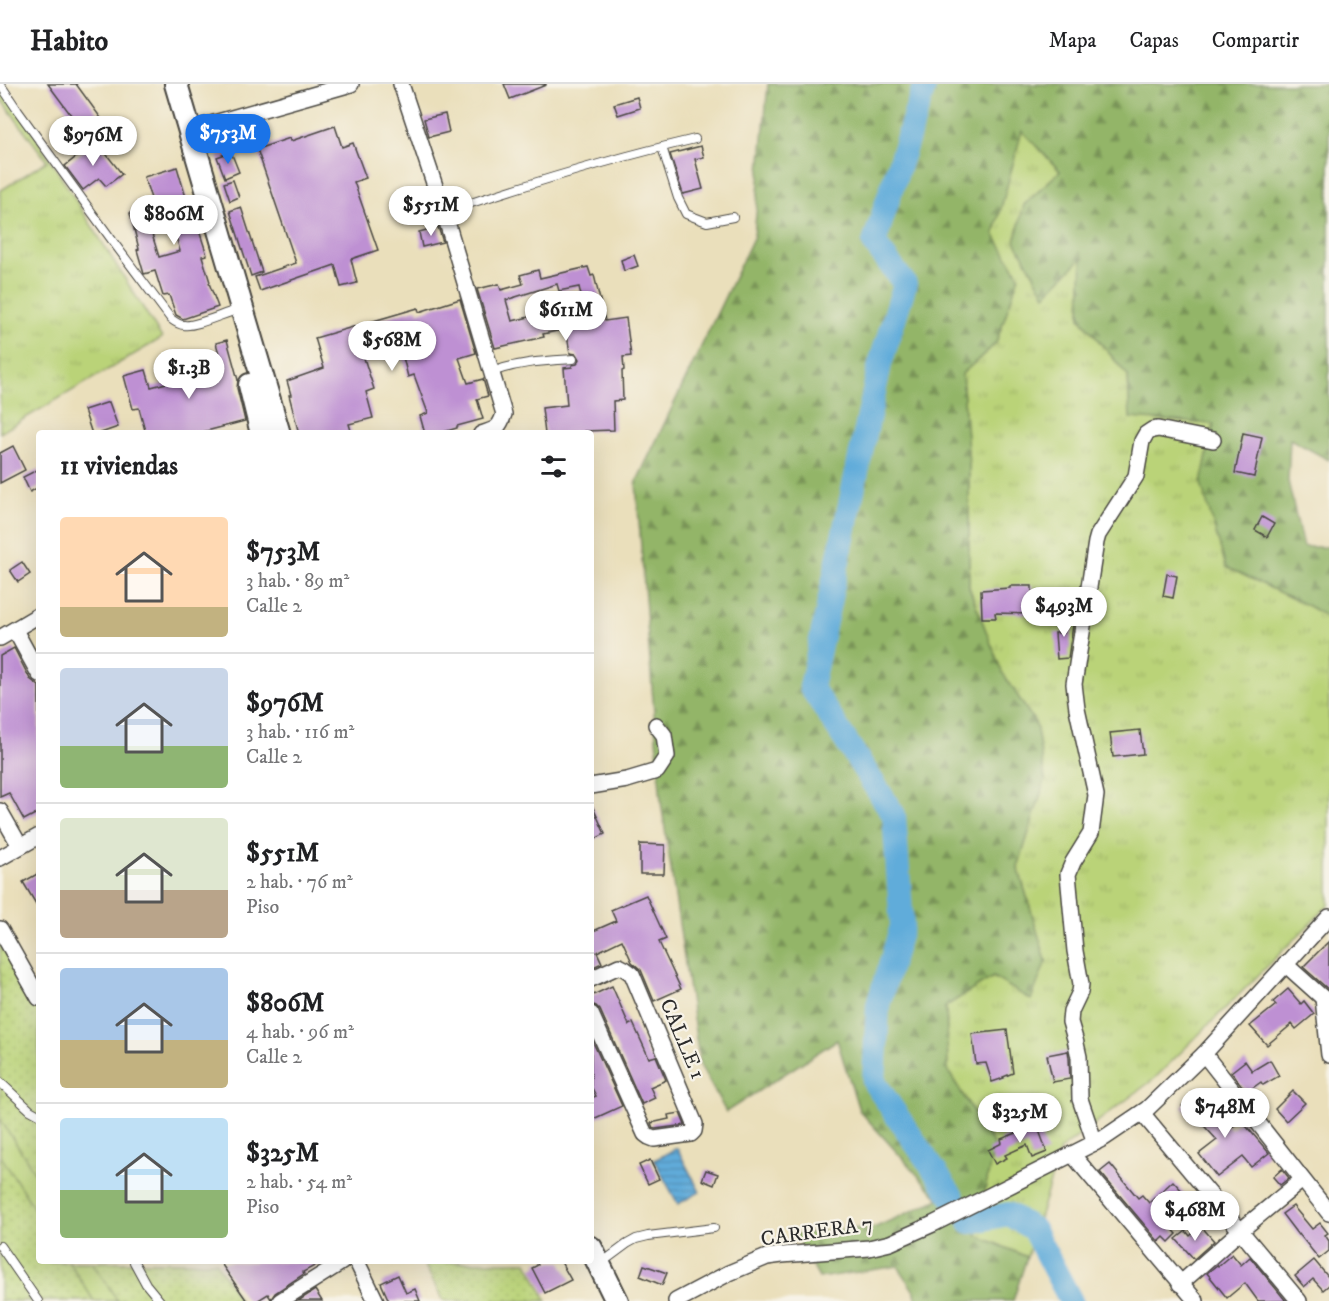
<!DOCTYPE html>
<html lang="es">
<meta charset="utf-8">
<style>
:root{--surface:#fff;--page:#f6f6f6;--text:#202124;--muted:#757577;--line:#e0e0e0;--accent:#1a73e8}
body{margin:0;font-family:"IM FELL DW Pica",serif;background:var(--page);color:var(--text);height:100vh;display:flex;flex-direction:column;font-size:22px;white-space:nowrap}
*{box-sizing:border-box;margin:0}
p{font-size:20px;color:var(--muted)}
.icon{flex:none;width:33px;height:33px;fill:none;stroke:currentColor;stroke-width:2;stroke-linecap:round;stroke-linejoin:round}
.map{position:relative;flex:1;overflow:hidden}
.details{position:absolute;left:36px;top:346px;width:558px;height:834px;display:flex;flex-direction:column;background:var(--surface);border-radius:6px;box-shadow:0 6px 24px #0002}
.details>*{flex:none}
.price{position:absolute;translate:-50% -51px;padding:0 14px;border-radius:21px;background:#fff;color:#222;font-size:20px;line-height:39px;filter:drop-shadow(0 2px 3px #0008)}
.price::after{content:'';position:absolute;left:50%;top:36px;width:18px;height:14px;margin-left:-9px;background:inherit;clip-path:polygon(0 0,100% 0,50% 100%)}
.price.current{background:var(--accent);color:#fff}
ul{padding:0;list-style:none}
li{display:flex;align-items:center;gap:18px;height:150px;padding:0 24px}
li+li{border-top:2px solid var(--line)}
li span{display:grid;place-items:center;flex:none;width:168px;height:120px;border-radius:6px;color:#555}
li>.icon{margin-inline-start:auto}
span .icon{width:72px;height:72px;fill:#fffc;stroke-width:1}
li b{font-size:26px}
h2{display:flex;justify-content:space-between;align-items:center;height:72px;padding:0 24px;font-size:26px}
header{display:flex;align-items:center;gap:36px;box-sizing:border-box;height:84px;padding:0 30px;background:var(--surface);border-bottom:2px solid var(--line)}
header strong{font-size:28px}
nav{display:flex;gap:33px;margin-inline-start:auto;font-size:21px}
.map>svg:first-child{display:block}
.grass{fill:url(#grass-tufts);stroke:#727f52;stroke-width:1.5}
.forest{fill:url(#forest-firs);stroke:#5f704a;stroke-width:1.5}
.park{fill:url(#park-dots);stroke:#727f52;stroke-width:1.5}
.pitch{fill:#bad378;stroke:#727f52;stroke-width:1.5}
.water{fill:url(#water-rules);stroke:#466c82;stroke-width:1.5}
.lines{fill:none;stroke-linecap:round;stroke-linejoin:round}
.river{stroke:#61acda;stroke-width:24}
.building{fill:#be90d3;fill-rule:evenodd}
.service-casing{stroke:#484641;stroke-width:10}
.minor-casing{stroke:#484641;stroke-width:18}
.secondary-casing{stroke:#484641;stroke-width:26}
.service{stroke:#fff;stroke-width:8}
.minor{stroke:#fff;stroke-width:15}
.secondary{stroke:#fff;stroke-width:22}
.labels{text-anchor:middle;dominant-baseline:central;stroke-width:4.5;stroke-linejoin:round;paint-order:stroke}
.street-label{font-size:21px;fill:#2b2b2b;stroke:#f7f3e8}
</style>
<header>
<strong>Habito</strong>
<nav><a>Mapa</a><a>Capas</a><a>Compartir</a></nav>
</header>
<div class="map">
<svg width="1329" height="1217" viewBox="0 0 1329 1217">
<defs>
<pattern id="grass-tufts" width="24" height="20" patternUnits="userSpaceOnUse" patternTransform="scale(1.5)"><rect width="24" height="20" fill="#bad378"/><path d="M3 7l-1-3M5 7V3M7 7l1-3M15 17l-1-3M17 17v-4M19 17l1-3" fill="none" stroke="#a0b568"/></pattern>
<pattern id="forest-firs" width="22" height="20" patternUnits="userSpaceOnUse" patternTransform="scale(1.5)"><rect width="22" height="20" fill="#93b568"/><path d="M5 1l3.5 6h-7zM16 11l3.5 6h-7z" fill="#789356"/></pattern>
<pattern id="park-dots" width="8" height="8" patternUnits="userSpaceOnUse" patternTransform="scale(1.5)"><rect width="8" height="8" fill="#bad378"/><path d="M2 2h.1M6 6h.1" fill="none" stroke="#a0b568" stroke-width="1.8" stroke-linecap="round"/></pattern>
<pattern id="water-rules" width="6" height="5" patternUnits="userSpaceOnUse" patternTransform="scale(1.5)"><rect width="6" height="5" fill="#61acda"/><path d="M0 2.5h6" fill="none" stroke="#508cb1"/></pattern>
</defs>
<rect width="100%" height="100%" fill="#f7f3e8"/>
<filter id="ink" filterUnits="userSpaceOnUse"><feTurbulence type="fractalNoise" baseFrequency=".0167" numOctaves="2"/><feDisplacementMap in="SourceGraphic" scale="12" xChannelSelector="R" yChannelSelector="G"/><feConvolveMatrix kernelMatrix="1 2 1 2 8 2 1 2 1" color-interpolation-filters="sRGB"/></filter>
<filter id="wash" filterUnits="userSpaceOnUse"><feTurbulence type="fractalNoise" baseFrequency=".008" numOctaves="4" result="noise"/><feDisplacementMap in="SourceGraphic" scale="24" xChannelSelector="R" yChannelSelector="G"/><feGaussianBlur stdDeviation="1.35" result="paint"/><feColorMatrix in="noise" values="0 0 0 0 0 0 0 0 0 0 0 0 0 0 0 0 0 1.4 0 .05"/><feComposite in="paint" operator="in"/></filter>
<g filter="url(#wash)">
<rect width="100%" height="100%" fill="#eadfbb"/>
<g class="grass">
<path d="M0 0H3L162 254 0 349V107L47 77 0 14Z"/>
<path d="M1021 46 1060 87 1024 121 1045 210 1082 173 1080 234 1128 292 1130 333 1214 340 1202 399 1310 523 1329 534V821L1154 995 1060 1066 1027 1173 976 1151 994 1061 948 987 946 921 993 893 1046 877 1018 783 1045 696 1036 640 1002 589 969 503V381L962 290 996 259 1018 192 994 150Z"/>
</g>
<path class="forest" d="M768 0H1329V376L1290 355 1288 397 1303 463H1329V534L1310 523 1226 483 1201 399 1214 340 1130 334 1128 292 1080 234 1082 174 1045 211 1015 157 1024 121 1060 87 1022 47 994 150 1019 192 996 259 962 290 969 381V503L1002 588 1036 640 1045 696 1018 783 1046 877 1031 916 993 893 946 922 948 987 994 1061 976 1151 1027 1173 1013 1217H917L915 1209 898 1182 819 1194 794 1150 876 1143 939 1115 859 1026 837 956 726 1028 700 981 661 718 636 399 754 152Z"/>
<g class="park">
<path d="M0 854 39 926V1178H216L240 1217H0Z"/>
<path d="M423 1178H527L547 1217H444Z"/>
</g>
<g class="pitch">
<path d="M0 1035 39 1095V1132L0 1071Z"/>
<path d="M69 1178H92L118 1217H94Z"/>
</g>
<path class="water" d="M677 1064 700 1108 678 1120 654 1076Z"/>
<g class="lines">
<g class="river">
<path d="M925 0 874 159 905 200 880 280 811 603 894 731 902 842 878 921 874 998 953 1114"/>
<path d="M970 1138 1008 1130 1033 1145 1071 1217"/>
</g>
</g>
<g id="blocks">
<g class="building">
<path d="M48 0H76L106 41 88 54Z"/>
<path d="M504 0H546V1L510 15Z"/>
<path d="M637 13 640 24 618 31 614 20Z"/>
<path d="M445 30 449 48 429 53 424 35Z"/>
<path d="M335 42 342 63 353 59 366 94 354 98 378 166 351 175 357 199 341 203 335 181 260 207 255 193 296 179 257 65 290 54 291 57Z"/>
<path d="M96 57 122 90 106 102 99 94 83 106 65 82Z"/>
<path d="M701 62 704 73 695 75 703 105 683 110 670 70Z"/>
<path d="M231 68 239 88 225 94 217 73Z"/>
<path d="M177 83 193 137H196L207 171 202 172 210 198 209 199 218 223 183 235 176 231 169 211 163 212 155 187 144 190 137 166 139 165 130 129 149 125 158 136 144 93ZM173 141 180 167 159 173 151 147Z"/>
<path d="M233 96 239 113 230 117 224 99Z"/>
<path d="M241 123 262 188 251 192 230 127Z"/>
<path d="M438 143 443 158 422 163 419 148Z"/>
<path d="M634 171 638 182 624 187 621 176Z"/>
<path d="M588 183 591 192 594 191 605 237 626 234 631 272 623 273 624 286 622 287 623 316 613 317 614 346 584 347V350H545L542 324 567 321 564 284 572 283V281L577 280 579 275 576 270 570 269 566 245 543 250 544 253 495 264 477 205 499 200 501 206 523 200 520 191 538 186 540 194ZM557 200 559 207 579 203 584 224 539 235 538 231 512 237 506 216Z"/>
<path d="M460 215 476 269 459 274 468 299 483 295 488 312 477 315 483 335 457 342V344L437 350H425L420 332 428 329 414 291 408 293 399 257 362 268 374 305 366 308 373 334 349 340 352 350H299L289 311H291L287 297 324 284 315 254 418 224 419 228Z"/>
<path d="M227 256 238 296 237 304 245 337 195 350H146L139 324 133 325 124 292 146 286 151 303 223 284 216 259Z"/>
<path d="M109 318 118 343 98 350H92L84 326Z"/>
<path d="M1243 349 1262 353 1254 393 1235 389Z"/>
<path d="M13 362 25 386 0 399V369Z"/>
<path d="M39 385V403L30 408 23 393Z"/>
<path d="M1262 433 1274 440 1267 453 1255 446Z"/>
<path d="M22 478 30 490 18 498 10 486Z"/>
<path d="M1167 490 1177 492 1173 514 1163 512Z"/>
<path d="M1010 502H1032V530L995 529 996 534H982L981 506 1010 504Z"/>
<path d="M1072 531 1073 541 1068 574 1057 575 1055 549H1064L1061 533Z"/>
<path d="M14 564 30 595 39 602V728L24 736 9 709 0 713V572Z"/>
<path d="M1140 646 1143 670 1113 673 1110 649Z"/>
<path d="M591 719 605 750 591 757Z"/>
<path d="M640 760 665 761 664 790H640Z"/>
<path d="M39 789V825L23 798Z"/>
<path d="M646 811 666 855 659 858 681 905 654 917 641 886 632 878 622 856 597 868 602 879 591 884V848L616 837 611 826Z"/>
<path d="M1329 857V906L1303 883Z"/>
<path d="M612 902 629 941 633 939 649 974 656 972 666 996 650 1003 655 1014 642 1020 600 926 596 922 591 920V912Z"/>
<path d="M1288 905 1301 920 1304 917 1314 930 1296 945 1292 940 1267 961 1250 942 1276 921 1273 918Z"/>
<path d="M1007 946 1013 989 1003 993 1004 994 992 998 986 979 976 980 972 950Z"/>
<path d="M591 954 622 1022 591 1036V1014L596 1012 591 1002Z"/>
<path d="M1068 967 1069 974 1070 995 1053 998 1047 971Z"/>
<path d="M1270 976 1279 992 1263 1001 1261 998 1247 1008 1231 988 1245 977 1252 987Z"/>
<path d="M1293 1007 1305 1019 1286 1037 1275 1025Z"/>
<path d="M1195 1009 1230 1045 1241 1036 1269 1069 1251 1083 1243 1073 1217 1093 1199 1070 1217 1056 1195 1032 1193 1034 1182 1022Z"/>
<path d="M680 1029 685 1041 655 1045 653 1044 651 1039 669 1035 668 1031Z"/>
<path d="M1037 1041 1047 1068 1032 1074 1027 1061 1005 1071 1007 1074 995 1080 988 1066 1002 1059 1001 1055Z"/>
<path d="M650 1076 659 1095 648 1100 639 1081Z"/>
<path d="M1110 1080 1138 1114 1142 1111 1149 1119 1173 1097 1184 1109 1160 1131 1177 1150 1169 1158 1164 1153 1159 1158 1100 1088Z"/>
<path d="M1282 1085 1289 1094 1280 1101 1273 1093Z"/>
<path d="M706 1086 718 1090 714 1101 702 1096Z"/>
<path d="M1293 1122 1312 1145 1320 1139 1328 1149 1325 1151 1329 1157V1167L1319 1175 1299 1150 1298 1151 1282 1130Z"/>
<path d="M1201 1142 1214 1157 1194 1175 1176 1155 1186 1147 1190 1152Z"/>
<path d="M1232 1170 1241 1181 1250 1173 1286 1217H1258L1245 1199 1227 1214 1207 1189 1217 1181 1218 1182Z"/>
<path d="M1314 1176 1329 1194V1201L1323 1206 1313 1195 1304 1203 1295 1192Z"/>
<path d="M220 1178H322L303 1188 304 1190 275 1209 271 1215 268 1210 257 1217H247Z"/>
<path d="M536 1178H561L571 1196 545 1209 532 1184 538 1181Z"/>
<path d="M644 1181 667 1189 662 1201 640 1192Z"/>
<path d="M398 1191 406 1209 415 1205 420 1217H389L381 1199Z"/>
<path d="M315 1206 322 1217H298Z"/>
</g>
</g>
</g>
<g filter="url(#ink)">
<use href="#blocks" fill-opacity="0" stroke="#484641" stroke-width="1.5"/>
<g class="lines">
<g class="service-casing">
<g id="service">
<path d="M0 0 18 27 117 163 171 235C175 238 179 241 184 241 196 243 226 228 241 225"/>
<path d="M662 63 678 114 686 130 707 138 733 133"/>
<path d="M444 128C527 100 610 75 695 55"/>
<path d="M492 288C519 278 544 277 573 275"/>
<path d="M0 998 30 1026 39 1031"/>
<path d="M0 1162 38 1217"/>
<path d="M134 1178 146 1200 160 1217"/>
<path d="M600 1180 627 1160 636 1155 648 1152 714 1144"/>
</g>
</g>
<g class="minor-casing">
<g id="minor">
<path d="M401 0 447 138 504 330C499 345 496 345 481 350"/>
<path d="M190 46 351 0"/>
<path d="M15 546 39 590"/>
<path d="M0 554 39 531"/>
<path d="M591 702 627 696 657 687 667 672 664 651 656 641"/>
<path d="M0 727 20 762"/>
<path d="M0 774 39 752"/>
<path d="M0 845 39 914"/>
<path d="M1285 880 1323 914 1329 917"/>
<path d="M591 895 619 882 625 885 632 890 695 1040 694 1047 691 1050 654 1055 649 1053 645 1050 591 930"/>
<path d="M1323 914 1329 971"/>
<path d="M1204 970 1329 1129"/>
<path d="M1142 1029 1299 1217"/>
<path d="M1095 1059 1080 1015 1079 973 1075 955 1070 938 1071 927 1080 908 1081 900 1075 867 1068 790 1073 778 1091 749 1096 711 1077 625 1074 600 1096 458 1098 451 1136 392 1142 357 1146 350 1152 346 1158 345 1213 356"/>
<path d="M1072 1070 1196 1217"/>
<path d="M357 1178 376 1217"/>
<path d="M1180 1200 1240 1147 1302 1096"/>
<path d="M280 1217 342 1178"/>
<path d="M676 1217 729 1189 767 1173 782 1171 869 1164 890 1159 933 1140 991 1111 1104 1054 1147 1025 1204 970 1329 833"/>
</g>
</g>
<g class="secondary-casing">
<g id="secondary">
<path d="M176 0 279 350"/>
<path d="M250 301 262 350"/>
<path d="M591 1164 617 1217"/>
</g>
</g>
<use href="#service" class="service"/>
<use href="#minor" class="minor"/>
<use href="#secondary" class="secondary"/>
</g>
</g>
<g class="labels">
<g class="street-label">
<text transform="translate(682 955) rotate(67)">CALLE 1</text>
<text transform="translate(817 1148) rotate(-8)">CARRERA 7</text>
</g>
</g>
</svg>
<b class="price current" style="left:228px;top:81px">$753M</b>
<b class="price" style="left:93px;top:83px">$976M</b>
<b class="price" style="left:431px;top:153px">$551M</b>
<b class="price" style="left:174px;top:162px">$806M</b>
<b class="price" style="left:566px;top:258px">$611M</b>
<b class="price" style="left:392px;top:288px">$568M</b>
<b class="price" style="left:189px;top:316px">$1.3B</b>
<b class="price" style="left:1064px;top:554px">$493M</b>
<b class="price" style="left:1225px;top:1055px">$748M</b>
<b class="price" style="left:1020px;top:1060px">$325M</b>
<b class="price" style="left:1195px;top:1158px">$468M</b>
<section class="details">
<h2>11 viviendas<svg class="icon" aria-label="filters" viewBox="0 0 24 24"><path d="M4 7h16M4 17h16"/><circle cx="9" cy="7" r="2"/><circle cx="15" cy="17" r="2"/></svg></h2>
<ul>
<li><span style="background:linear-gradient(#ffd9b3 75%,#c2b280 0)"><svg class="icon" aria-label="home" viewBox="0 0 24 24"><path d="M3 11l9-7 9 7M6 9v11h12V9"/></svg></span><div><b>$753M</b><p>3 hab. · 89 m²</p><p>Calle 2</p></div></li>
<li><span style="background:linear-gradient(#c9d6e8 65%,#8fb573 0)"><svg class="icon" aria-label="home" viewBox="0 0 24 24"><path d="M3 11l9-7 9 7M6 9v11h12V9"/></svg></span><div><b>$976M</b><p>3 hab. · 116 m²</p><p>Calle 2</p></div></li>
<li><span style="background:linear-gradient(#dfe7d0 60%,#b9a48a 0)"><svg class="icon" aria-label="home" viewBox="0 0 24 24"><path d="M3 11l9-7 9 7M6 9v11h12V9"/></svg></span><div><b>$551M</b><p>2 hab. · 76 m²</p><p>Piso</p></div></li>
<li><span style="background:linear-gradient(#a9c7e8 60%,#c2b280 0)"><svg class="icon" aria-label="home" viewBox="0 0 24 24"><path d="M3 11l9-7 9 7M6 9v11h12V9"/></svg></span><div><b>$806M</b><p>4 hab. · 96 m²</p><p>Calle 2</p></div></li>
<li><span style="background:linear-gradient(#bfe0f5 60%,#8fb573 0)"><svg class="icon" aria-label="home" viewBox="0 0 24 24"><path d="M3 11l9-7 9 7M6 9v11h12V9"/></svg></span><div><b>$325M</b><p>2 hab. · 54 m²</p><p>Piso</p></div></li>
</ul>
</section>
</div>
